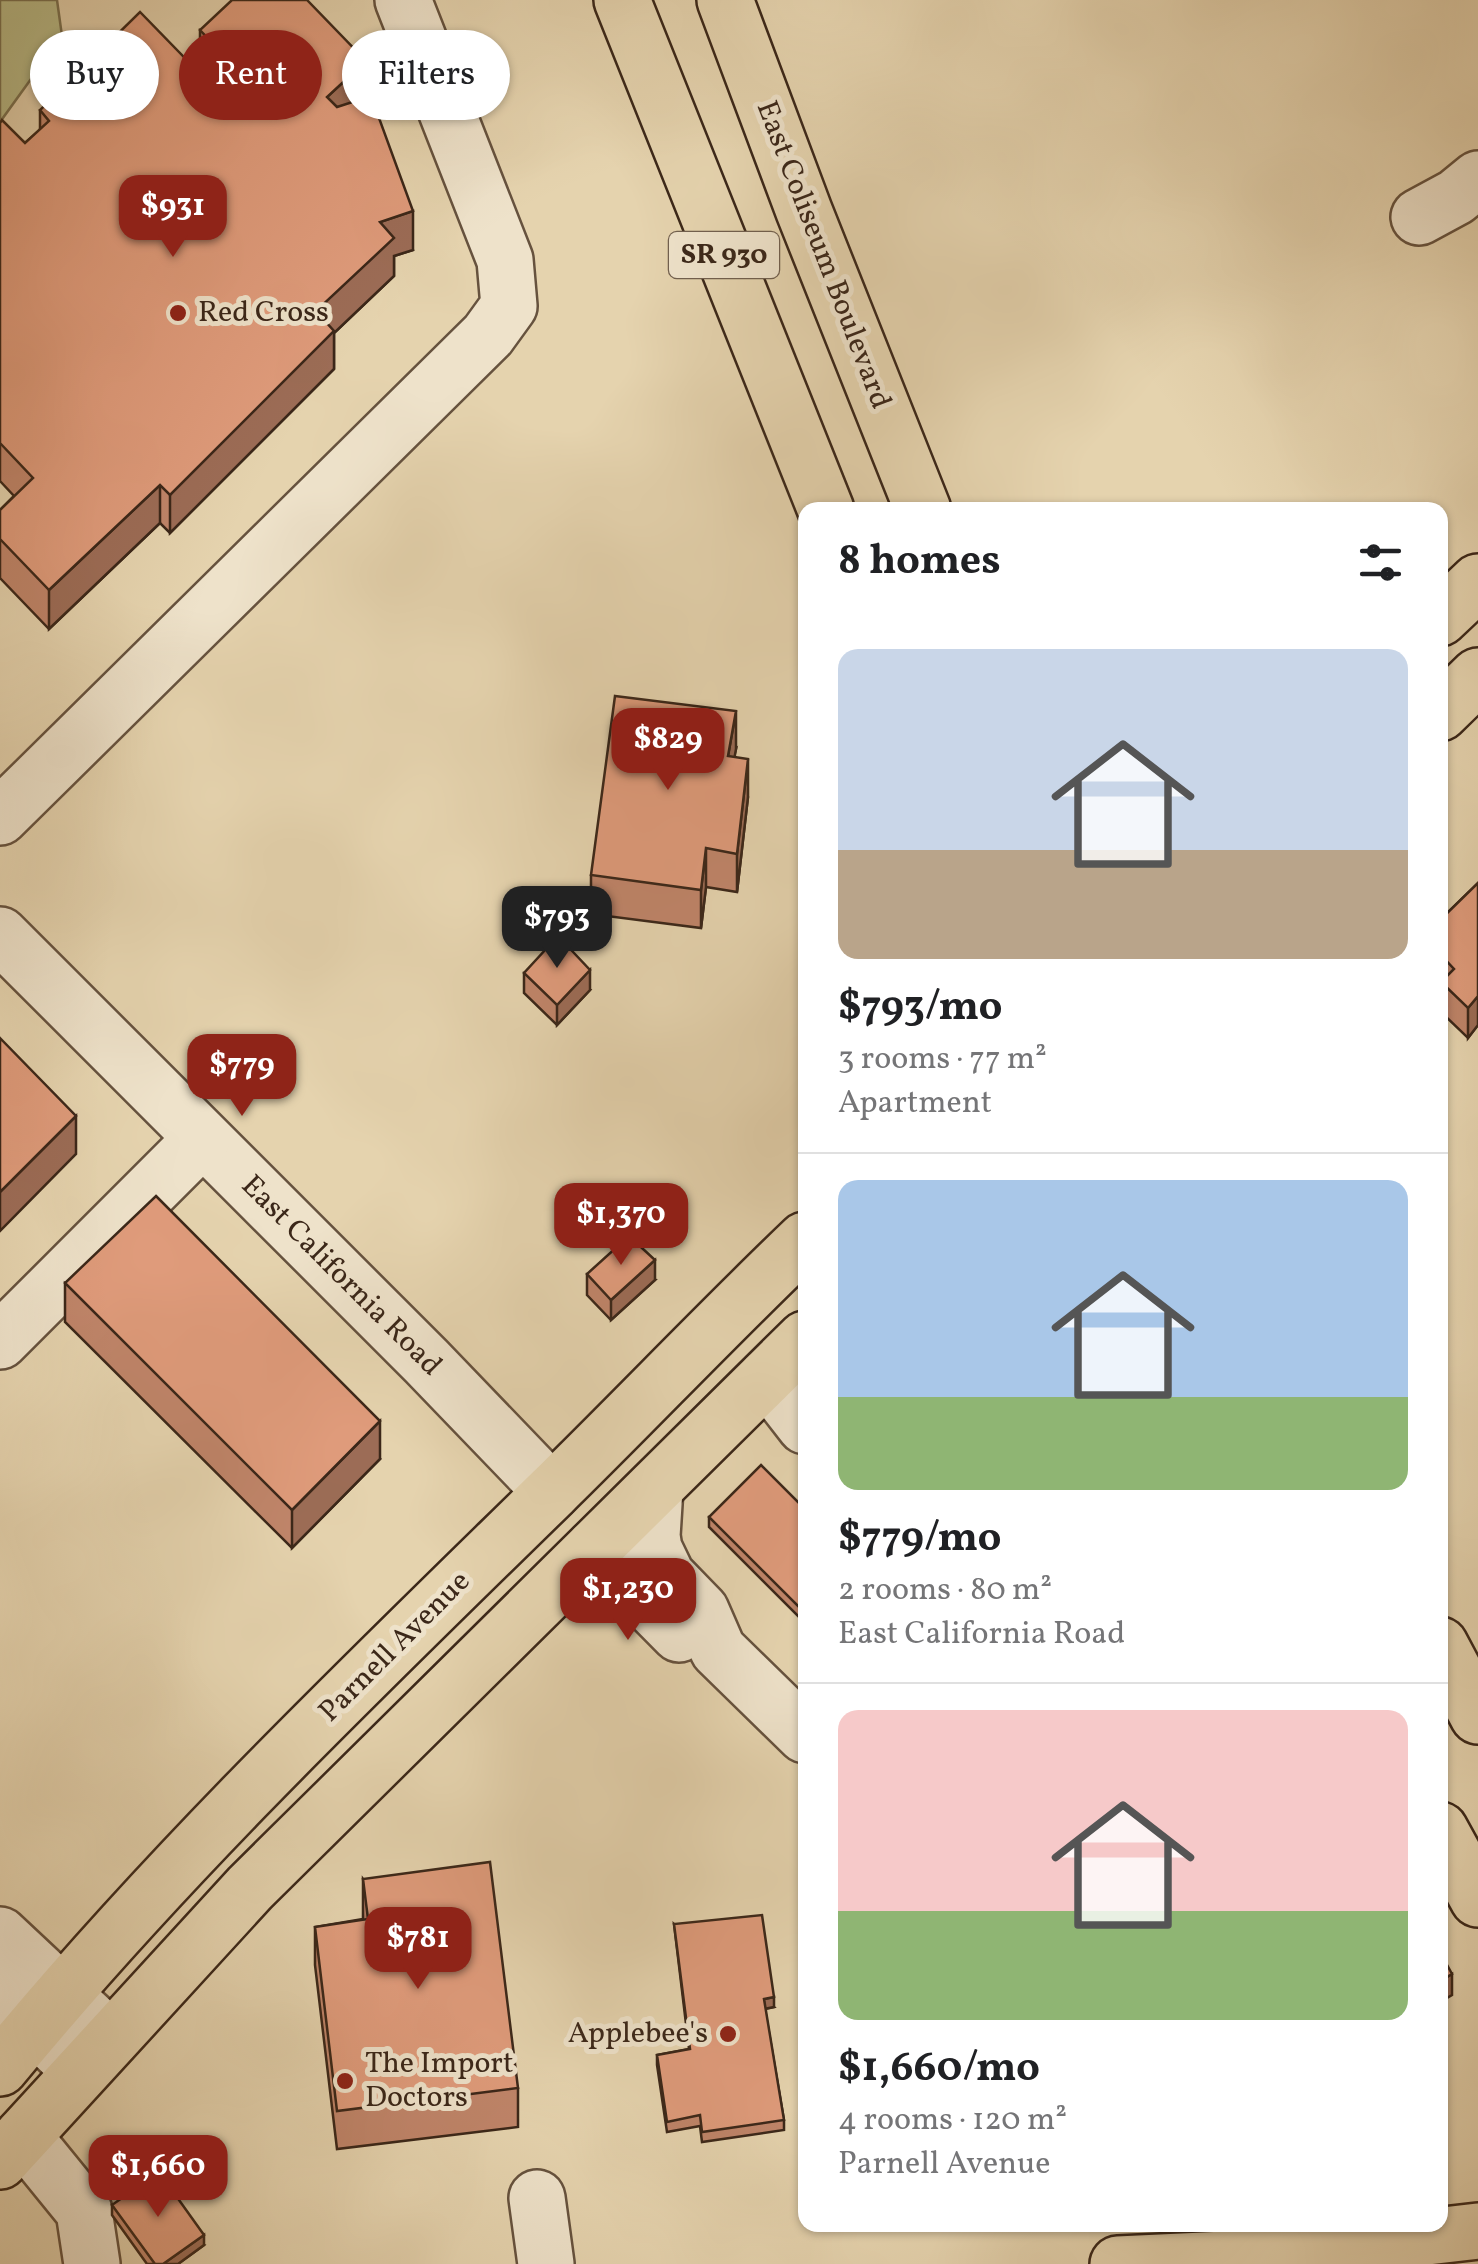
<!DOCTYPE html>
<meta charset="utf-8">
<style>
:root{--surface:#fff;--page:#f6f6f6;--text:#202124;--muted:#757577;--line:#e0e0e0;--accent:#8f2418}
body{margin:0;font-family:Vollkorn,serif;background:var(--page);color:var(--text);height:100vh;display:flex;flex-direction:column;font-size:38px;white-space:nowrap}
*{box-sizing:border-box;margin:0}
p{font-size:32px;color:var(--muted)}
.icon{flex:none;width:55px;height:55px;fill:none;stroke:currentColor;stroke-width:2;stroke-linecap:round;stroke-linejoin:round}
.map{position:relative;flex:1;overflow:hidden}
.drawer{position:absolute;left:798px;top:502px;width:650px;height:1730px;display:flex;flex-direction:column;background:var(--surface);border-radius:20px;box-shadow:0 2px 8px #0004}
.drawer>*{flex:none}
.top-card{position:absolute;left:30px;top:30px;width:618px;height:90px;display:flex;gap:20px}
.price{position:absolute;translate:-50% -85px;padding:0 22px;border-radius:20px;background:var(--accent);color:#fff;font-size:32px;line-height:65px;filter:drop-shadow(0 2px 5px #0008)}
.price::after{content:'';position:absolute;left:50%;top:60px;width:30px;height:22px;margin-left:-15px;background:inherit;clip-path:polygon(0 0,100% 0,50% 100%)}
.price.selected{background:#222;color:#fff}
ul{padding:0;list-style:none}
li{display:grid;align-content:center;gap:20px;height:530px;padding:0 40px}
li+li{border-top:2px solid var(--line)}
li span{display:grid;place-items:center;height:310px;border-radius:20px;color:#555}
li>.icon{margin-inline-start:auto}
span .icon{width:180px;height:180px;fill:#fffc;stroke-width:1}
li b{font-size:42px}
h2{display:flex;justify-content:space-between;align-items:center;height:120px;padding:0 40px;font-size:42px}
.tag{padding:0 35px;border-radius:45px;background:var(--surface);box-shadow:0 2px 8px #0004;font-size:35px;line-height:90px}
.tag.selected{background:var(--accent);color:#fff}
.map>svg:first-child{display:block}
.green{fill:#b8bb88;stroke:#7a7150;stroke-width:2.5}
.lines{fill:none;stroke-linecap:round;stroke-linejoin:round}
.minor-casing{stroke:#66523e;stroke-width:60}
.major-casing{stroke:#3b2719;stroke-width:60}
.highway-casing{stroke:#3b2719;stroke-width:60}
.minor{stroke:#eee2ca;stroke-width:55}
.major{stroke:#e5d3ae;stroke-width:55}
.highway{stroke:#e5d3ae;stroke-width:55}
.wall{fill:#c0856a;stroke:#3b2719;stroke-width:2.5}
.shaded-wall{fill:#9c6c56;stroke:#3b2719;stroke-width:2.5}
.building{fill:#df9b7b;stroke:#3b2719;stroke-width:2.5}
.poi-dot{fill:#8f2418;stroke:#eee2ca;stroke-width:4}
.labels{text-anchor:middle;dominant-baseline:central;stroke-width:10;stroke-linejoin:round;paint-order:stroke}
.shield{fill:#eee2ca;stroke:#715f4e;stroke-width:2.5}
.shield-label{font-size:28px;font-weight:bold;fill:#3b2719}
.street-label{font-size:30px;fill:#3b2719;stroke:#eee2ca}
.poi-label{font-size:30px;fill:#3b2719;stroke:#eee2ca;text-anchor:start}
</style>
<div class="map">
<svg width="1478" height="2264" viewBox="0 0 1478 2264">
<rect width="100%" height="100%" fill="#e5d3ae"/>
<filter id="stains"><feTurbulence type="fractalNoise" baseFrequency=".002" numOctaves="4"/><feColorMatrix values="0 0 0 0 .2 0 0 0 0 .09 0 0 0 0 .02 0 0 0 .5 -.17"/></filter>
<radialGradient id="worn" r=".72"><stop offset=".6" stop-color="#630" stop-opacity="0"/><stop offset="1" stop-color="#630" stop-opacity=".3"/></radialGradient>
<path class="green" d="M0 0H57L62 36 0 122Z"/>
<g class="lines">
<g class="minor-casing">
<g id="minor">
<path d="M1419 217 1456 197 1478 179"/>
<path d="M0 817 488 335 509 306 505 260 403 0"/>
<path d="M0 935 426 1361 552 1492"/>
<path d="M0 1341 202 1139"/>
<path d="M767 1377 805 1426"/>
<path d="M655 1488 652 1536 654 1549 667 1576 701 1611 718 1650 805 1735"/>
<path d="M594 1548 679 1634"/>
<path d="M0 1935 111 2039"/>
<path d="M0 1993 81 2071"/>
<path d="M23 2136 84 2211 92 2264"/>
<path d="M537 2198 546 2264"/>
</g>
</g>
<g class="major-casing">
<g id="major">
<path d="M1440 618 1478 582"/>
<path d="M1440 713 1478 676"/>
<path d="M0 2068C168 1864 360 1680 548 1496 635 1411 718 1323 805 1240"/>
<path d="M0 2161 250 1888 805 1339"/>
<path d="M1118 2264 1247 2258 1478 2231"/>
</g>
</g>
<g class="highway-casing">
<g id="highway">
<path d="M622 0 826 510"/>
<path d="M725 0 804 211 923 510"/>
<path d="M1440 1645 1478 1716"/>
<path d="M1440 1830 1478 1899"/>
</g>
</g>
<use href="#minor" class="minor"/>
<use href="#major" class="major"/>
<use href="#highway" class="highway"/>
</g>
<g class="wall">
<path d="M200 30 366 98 413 250 394 256V276L334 333V369L170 533 160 523 49 629 0 578V510L14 496 0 481V123L25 143 40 130V110L217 91 219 89 200 69Z"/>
<path d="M736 749 734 757 748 797 737 892 706 887 701 928 591 914V875Z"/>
<path d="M1478 883V1025L1468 1038 1441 1012 1440 920Z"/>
<path d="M524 973 590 990 557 1025 524 993Z"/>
<path d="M587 1274 655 1280 611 1320 587 1295Z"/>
<path d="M65 1283 380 1459 292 1548 65 1322Z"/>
<path d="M805 1509V1623L709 1527V1517Z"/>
<path d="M363 1879 518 2088V2127L337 2149 315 1965V1927L363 1919Z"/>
<path d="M674 1924 774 2007 765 2009 784 2120V2130L702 2142 700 2126 667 2132 657 2065V2055L689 2049Z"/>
<path d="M112 2205 204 2245 178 2264H147L112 2215Z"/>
</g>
<g class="shaded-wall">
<path d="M366 61V99L327 135V97Z"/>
<path d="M413 211V250L394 256V276L334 333V369L170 533V495L316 311 380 222Z"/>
<path d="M160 485V523L49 629V590Z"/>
<path d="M736 711V749L728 794V756Z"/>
<path d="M748 759V797L737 892V854Z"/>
<path d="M706 848V887L701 928V890Z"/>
<path d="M590 970V990L557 1025V1005Z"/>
<path d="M1478 996V1025L1468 1038V1008Z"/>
<path d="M76 1116V1154L0 1231V1192Z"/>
<path d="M655 1260V1280L611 1320V1300Z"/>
<path d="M380 1421V1459L292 1548V1510Z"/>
<path d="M1452 1974V1995L1440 2002V1981Z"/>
<path d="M774 1997V2007L764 2009V1999Z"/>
<path d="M204 2235V2245L178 2264H163Z"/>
</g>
<g class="building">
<path d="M232 0H307L366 61 327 97 337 107 371 96 413 211 380 222 394 238 316 311 334 331 170 495 160 485 49 590 0 539V510L33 478 0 443V123L2 120 25 143 49 121 40 110 140 12 217 91 239 71 200 30Z"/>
<path d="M615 696 736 711 728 756 748 759 737 854 706 848 701 890 591 875Z"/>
<path d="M1478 883V996L1468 1008 1441 982 1454 969 1440 954V920Z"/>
<path d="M558 936 590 970 557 1005 524 973Z"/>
<path d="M0 1038 76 1116 0 1192Z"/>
<path d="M156 1196 380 1421 292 1510 65 1283Z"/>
<path d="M629 1236 655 1260 611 1300 587 1274Z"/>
<path d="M761 1465 805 1509V1613L709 1517Z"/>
<path d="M490 1862 518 2088 337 2111 315 1927 368 1919 363 1879Z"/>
<path d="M762 1915 774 1997 764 1999 784 2120 702 2132 700 2115 667 2122 657 2055 690 2049 674 1924Z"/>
<path d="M1440 1952 1452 1974 1440 1981Z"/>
<path d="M159 2172 204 2235 163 2264H155L112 2205Z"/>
</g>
<g class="poi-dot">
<circle cx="178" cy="313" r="10"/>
<circle cx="728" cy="2034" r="10"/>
<circle cx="345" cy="2081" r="10"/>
</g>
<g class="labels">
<rect class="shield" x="669" y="232" width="110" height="46" rx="8"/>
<g class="shield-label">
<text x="724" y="255">SR 930</text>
</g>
<g class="street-label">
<text transform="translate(823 255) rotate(69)">East Coliseum Boulevard</text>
<text transform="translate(341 1276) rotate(45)">East California Road</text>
<text transform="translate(395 1647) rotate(-45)">Parnell Avenue</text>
</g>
<g class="poi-label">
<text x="198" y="313">Red Cross</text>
<text x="708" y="2034" text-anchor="end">Applebee's</text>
<text x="365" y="2064">The Import<tspan x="365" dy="34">Doctors</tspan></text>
</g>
</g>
<rect width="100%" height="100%" filter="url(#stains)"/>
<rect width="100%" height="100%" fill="url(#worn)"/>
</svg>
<b class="price" style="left:173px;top:260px">$931</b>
<b class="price" style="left:668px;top:793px">$829</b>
<b class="price selected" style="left:557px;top:971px">$793</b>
<b class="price" style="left:242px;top:1119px">$779</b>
<b class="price" style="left:621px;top:1268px">$1,370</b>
<b class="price" style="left:628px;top:1643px">$1,230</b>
<b class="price" style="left:418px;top:1992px">$781</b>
<b class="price" style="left:158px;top:2220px">$1,660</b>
<div class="top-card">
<a class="tag">Buy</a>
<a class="tag selected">Rent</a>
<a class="tag">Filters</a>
</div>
<section class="drawer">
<h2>8 homes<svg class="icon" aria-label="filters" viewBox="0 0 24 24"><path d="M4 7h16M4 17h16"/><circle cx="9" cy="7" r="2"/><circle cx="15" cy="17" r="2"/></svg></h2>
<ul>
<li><span style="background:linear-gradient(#c9d6e8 65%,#b9a48a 0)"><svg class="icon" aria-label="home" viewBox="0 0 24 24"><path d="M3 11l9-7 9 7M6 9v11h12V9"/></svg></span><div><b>$793/mo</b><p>3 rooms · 77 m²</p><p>Apartment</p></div></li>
<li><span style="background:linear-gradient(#a9c7e8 70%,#8fb573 0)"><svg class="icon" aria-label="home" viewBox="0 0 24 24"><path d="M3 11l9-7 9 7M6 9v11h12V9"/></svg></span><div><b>$779/mo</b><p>2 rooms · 80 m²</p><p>East California Road</p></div></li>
<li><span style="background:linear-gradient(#f6c9c9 65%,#8fb573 0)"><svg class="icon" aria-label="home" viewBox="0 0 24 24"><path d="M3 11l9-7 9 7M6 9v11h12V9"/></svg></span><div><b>$1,660/mo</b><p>4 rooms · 120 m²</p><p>Parnell Avenue</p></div></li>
</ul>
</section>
</div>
